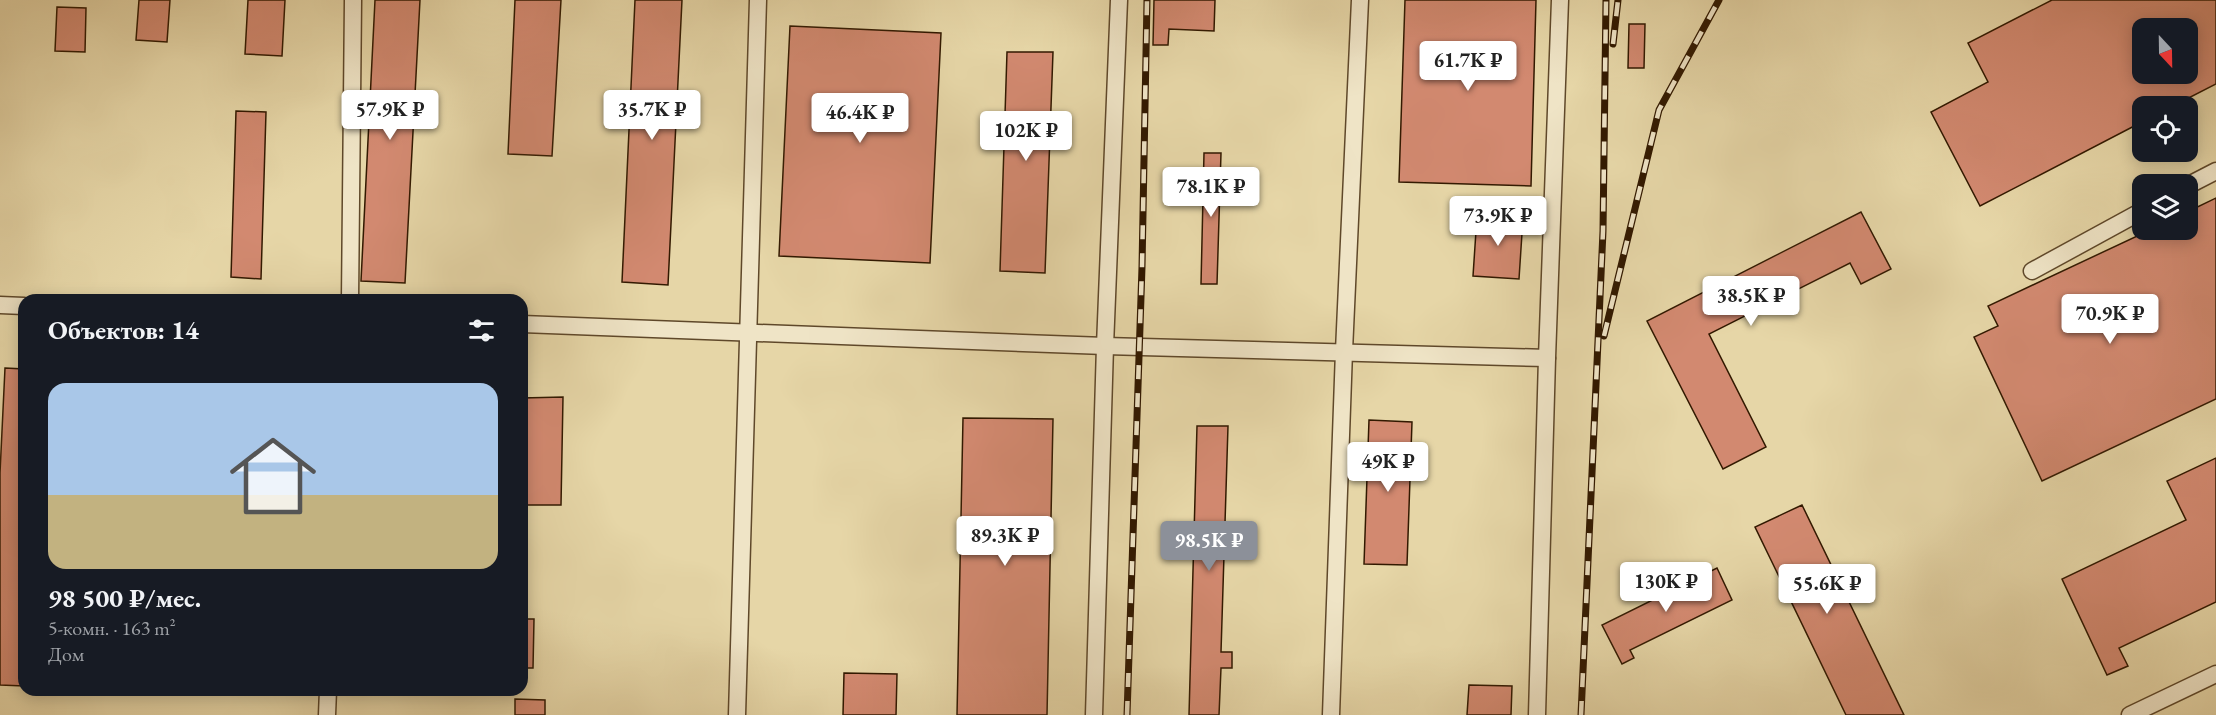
<!DOCTYPE html>
<html lang="ru">
<meta charset="utf-8">
<style>
:root{--surface:#171b24;--page:#242831;--text:#f1f3f6;--muted:#9ea1a6;--line:#363941;--accent:#8c9099}
body{margin:0;font-family:"EB Garamond",serif;background:var(--page);color:var(--text);height:100vh;display:flex;flex-direction:column;font-size:22px;white-space:nowrap}
*{box-sizing:border-box;margin:0}
p{font-size:20px;color:var(--muted)}
.icon{flex:none;width:33px;height:33px;fill:none;stroke:currentColor;stroke-width:2;stroke-linecap:round;stroke-linejoin:round}
.map{position:relative;flex:1;overflow:hidden}
.details{position:absolute;left:18px;top:294px;width:510px;height:402px;display:flex;flex-direction:column;background:var(--surface);border-radius:18px;box-shadow:0 3px 15px #0003}
.details>*{flex:none}
.needle{width:39px;rotate:158deg}
.controls{position:absolute;left:2132px;top:18px;display:grid;gap:12px}
.controls a{display:grid;place-items:center;width:66px;height:66px;border-radius:12px;background:var(--surface);box-shadow:0 3px 15px #0003;font-size:30px}
.price{position:absolute;translate:-50% -51px;padding:0 14px;border-radius:6px;background:#fff;color:#222;font-size:20px;line-height:39px;filter:drop-shadow(0 2px 3px #0008)}
.price::after{content:'';position:absolute;left:50%;top:36px;width:18px;height:14px;margin-left:-9px;background:inherit;clip-path:polygon(0 0,100% 0,50% 100%)}
.price.current{background:var(--accent);color:#fff}
ul{padding:0;list-style:none}
li{display:grid;align-content:center;gap:12px;height:318px;padding:0 30px}
li+li{border-top:2px solid var(--line)}
li span{display:grid;place-items:center;height:186px;border-radius:18px;color:#555}
li>.icon{margin-inline-start:auto}
span .icon{width:108px;height:108px;fill:#fffc;stroke-width:1}
li b{font-size:26px}
h2{display:flex;justify-content:space-between;align-items:center;height:72px;padding:0 30px;font-size:26px}
.map>svg:first-child{display:block}
.building{fill:#d28970;stroke:#321900;stroke-width:1.5;fill-rule:evenodd}
.lines{fill:none;stroke-linecap:round;stroke-linejoin:round}
.minor-casing{stroke:#5f482a;stroke-width:19}
.minor{stroke:#efe4c6;stroke-width:16}
.rail-casing{stroke:#321900;stroke-width:7}
.rail{stroke:#efe4c6;stroke-width:4.5;stroke-dasharray:14;stroke-linecap:butt}
</style>
<div class="map">
<svg width="2216" height="715" viewBox="0 0 2216 715">
<rect width="100%" height="100%" fill="#e6d6a7"/>
<filter id="stains"><feTurbulence type="fractalNoise" baseFrequency=".00333" numOctaves="4"/><feColorMatrix values="0 0 0 0 .2 0 0 0 0 .09 0 0 0 0 .02 0 0 0 .5 -.17"/></filter>
<radialGradient id="worn" r=".72"><stop offset=".6" stop-color="#630" stop-opacity="0"/><stop offset="1" stop-color="#630" stop-opacity=".3"/></radialGradient>
<g class="building">
<path d="M139 0H170L167 42 136 40Z"/>
<path d="M248 0H285L282 56 245 54Z"/>
<path d="M375 0H420L405 283 361 281Z"/>
<path d="M515 0H561L552 156 508 154Z"/>
<path d="M635 0H682L668 285 622 282Z"/>
<path d="M1154 0H1215L1214 31 1169 29 1168 45H1153Z"/>
<path d="M1405 0H1536L1531 186 1399 182Z"/>
<path d="M2052 0H2216V84L2173 106H2142V122L1980 206 1931 112 1988 82 1968 43ZM2142 28H2187V74H2142Z"/>
<path d="M57 7 86 8 85 52 55 51Z"/>
<path d="M1629 24H1645L1644 68H1628Z"/>
<path d="M790 26 941 33 930 263 779 256Z"/>
<path d="M1007 52H1053L1045 273 1000 271Z"/>
<path d="M236 111 266 112 261 279 231 277Z"/>
<path d="M1204 153H1221L1217 284H1201Z"/>
<path d="M2216 198V399L2042 481 1974 337 1998 326 1988 306 2150 230H2187V212Z"/>
<path d="M1861 212 1891 269 1861 284 1850 263 1709 334 1766 447 1723 469 1647 321Z"/>
<path d="M1477 216 1523 218 1519 279 1473 276Z"/>
<path d="M5 368 24 369V686L0 685V473Z"/>
<path d="M563 397 561 505H522V398Z"/>
<path d="M963 418 1053 419 1047 715H957Z"/>
<path d="M1369 420 1412 422 1407 565 1364 564Z"/>
<path d="M1197 426H1228L1221 652H1232V668H1221L1219 715H1189Z"/>
<path d="M2216 458V602L2119 648 2128 666 2107 675 2062 579 2186 520 2167 481Z"/>
<path d="M1802 505 1904 715H1846L1755 527Z"/>
<path d="M1717 568 1732 600 1630 650 1634 658 1622 664 1602 625Z"/>
<path d="M522 619H534L533 668H522Z"/>
<path d="M844 673 897 674 896 715H843Z"/>
<path d="M1469 685 1512 686 1511 715H1467Z"/>
<path d="M515 699 545 700V715H515Z"/>
</g>
<g class="lines">
<g class="minor-casing">
<g id="minor">
<path d="M2187 186 2216 171"/>
<path d="M2032 271 2142 211"/>
<path d="M350 300 353 0"/>
<path d="M0 305 24 306"/>
<path d="M522 324 1105 346 1547 358"/>
<path d="M327 715 328 690"/>
<path d="M737 715 758 0"/>
<path d="M1094 715 1105 346 1119 0"/>
<path d="M1331 715 1344 351 1360 0"/>
<path d="M1537 715 1547 358 1560 0"/>
<path d="M2130 715 2216 674"/>
</g>
</g>
<use href="#minor" class="minor"/>
<g class="rail-casing">
<g id="rail">
<path d="M1613 44 1618 0"/>
<path d="M1604 336 1659 110 1719 0"/>
<path d="M1127 715 1142 267 1147 0"/>
<path d="M1581 715 1603 231 1606 0"/>
</g>
</g>
<use href="#rail" class="rail"/>
</g>
<rect width="100%" height="100%" filter="url(#stains)"/>
<rect width="100%" height="100%" fill="url(#worn)"/>
</svg>
<div class="controls">
<a><svg class="needle" viewBox="-14 -14 28 28"><path d="M0-13l5 13h-10z" fill="#e53935"/><path d="M0 13l5-13h-10z" fill="#9ea1a6"/></svg></a>
<a><svg class="icon" aria-label="locate" viewBox="0 0 24 24"><circle cx="12" cy="12" r="6"/><path d="M12 2v4M12 18v4M2 12h4M18 12h4"/></svg></a>
<a><svg class="icon" aria-label="layers" viewBox="0 0 24 24"><path d="M12 4l9 5-9 5-9-5zM3 14l9 5 9-5"/></svg></a>
</div>
<b class="price" style="left:1468px;top:92px">61.7K ₽</b>
<b class="price" style="left:390px;top:141px">57.9K ₽</b>
<b class="price" style="left:652px;top:141px">35.7K ₽</b>
<b class="price" style="left:860px;top:144px">46.4K ₽</b>
<b class="price" style="left:1026px;top:162px">102K ₽</b>
<b class="price" style="left:1211px;top:218px">78.1K ₽</b>
<b class="price" style="left:1498px;top:247px">73.9K ₽</b>
<b class="price" style="left:1751px;top:327px">38.5K ₽</b>
<b class="price" style="left:2110px;top:345px">70.9K ₽</b>
<b class="price" style="left:1388px;top:493px">49K ₽</b>
<b class="price" style="left:1005px;top:567px">89.3K ₽</b>
<b class="price current" style="left:1209px;top:572px">98.5K ₽</b>
<b class="price" style="left:1666px;top:613px">130K ₽</b>
<b class="price" style="left:1827px;top:615px">55.6K ₽</b>
<section class="details">
<h2>Объектов: 14<svg class="icon" aria-label="filters" viewBox="0 0 24 24"><path d="M4 7h16M4 17h16"/><circle cx="9" cy="7" r="2"/><circle cx="15" cy="17" r="2"/></svg></h2>
<ul>
<li><span style="background:linear-gradient(#a9c7e8 60%,#c2b280 0)"><svg class="icon" aria-label="home" viewBox="0 0 24 24"><path d="M3 11l9-7 9 7M6 9v11h12V9"/></svg></span><div><b>98 500 ₽/мес.</b><p>5-комн. · 163 m²</p><p>Дом</p></div></li>
</ul>
</section>
</div>
